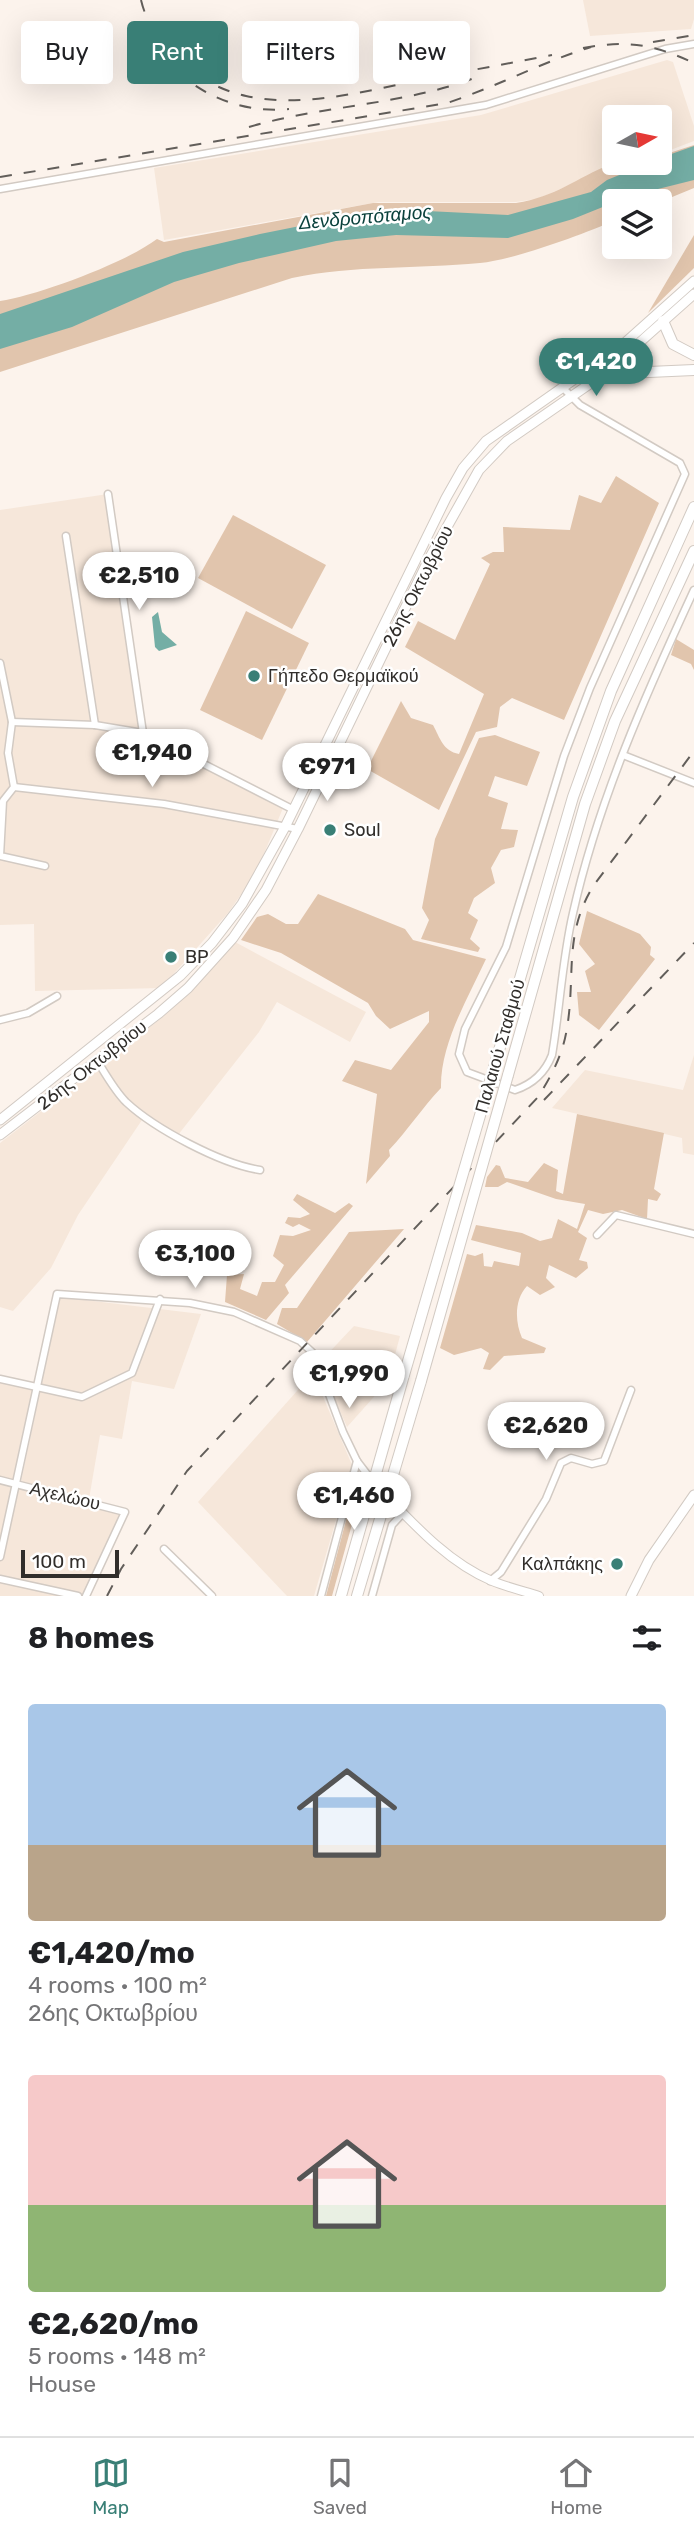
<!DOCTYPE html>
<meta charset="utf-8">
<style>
:root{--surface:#fff;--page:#f6f6f6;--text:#202124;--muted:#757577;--line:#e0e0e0;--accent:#397f76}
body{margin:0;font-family:Rubik,sans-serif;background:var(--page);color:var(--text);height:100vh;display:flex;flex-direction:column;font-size:26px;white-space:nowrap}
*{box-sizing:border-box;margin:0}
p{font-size:23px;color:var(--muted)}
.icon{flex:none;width:38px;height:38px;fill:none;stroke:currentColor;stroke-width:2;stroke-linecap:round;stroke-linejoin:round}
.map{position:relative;height:1596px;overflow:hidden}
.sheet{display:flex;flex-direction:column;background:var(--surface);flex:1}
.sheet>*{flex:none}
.top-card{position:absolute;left:21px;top:21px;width:653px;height:63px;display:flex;gap:14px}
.needle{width:46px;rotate:81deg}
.buttons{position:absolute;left:602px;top:105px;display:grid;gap:14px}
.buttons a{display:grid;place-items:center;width:70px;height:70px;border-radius:7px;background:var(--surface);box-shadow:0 7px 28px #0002;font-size:35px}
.scale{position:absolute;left:21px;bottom:18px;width:98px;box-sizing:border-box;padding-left:7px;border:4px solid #312e2b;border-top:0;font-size:19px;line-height:24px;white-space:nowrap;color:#312e2b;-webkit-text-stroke:5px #fff;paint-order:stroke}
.price{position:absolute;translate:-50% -60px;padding:0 16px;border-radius:24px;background:#fff;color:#222;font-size:23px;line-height:46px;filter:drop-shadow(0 2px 4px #0008)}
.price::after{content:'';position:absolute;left:50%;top:42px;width:21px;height:16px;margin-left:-10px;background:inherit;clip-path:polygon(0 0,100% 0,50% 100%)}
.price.active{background:var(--accent);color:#fff}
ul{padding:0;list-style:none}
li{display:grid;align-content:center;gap:14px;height:371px;padding:0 28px}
li span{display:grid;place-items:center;height:217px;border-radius:7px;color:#555}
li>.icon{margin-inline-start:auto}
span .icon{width:126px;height:126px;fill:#fffc;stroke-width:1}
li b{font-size:30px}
h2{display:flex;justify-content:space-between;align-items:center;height:84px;padding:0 28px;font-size:30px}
.tag{padding:0 24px;border-radius:7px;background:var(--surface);box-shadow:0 7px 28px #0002;font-size:24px;line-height:63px}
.tag.active{background:var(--accent);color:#fff}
.tab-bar{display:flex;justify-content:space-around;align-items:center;height:98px;border-top:2px solid var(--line);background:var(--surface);font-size:19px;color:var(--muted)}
.tab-bar a{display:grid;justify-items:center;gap:4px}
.tab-bar .active{color:var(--accent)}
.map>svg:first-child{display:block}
.built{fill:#f6e7da}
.green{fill:#e1c5ad}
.water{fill:#74aea5}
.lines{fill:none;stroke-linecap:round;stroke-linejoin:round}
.minor-casing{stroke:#d2cac3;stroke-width:9}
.tertiary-casing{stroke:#d2cac3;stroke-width:10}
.secondary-casing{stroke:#d2cac3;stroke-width:11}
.trunk-casing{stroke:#d2cac3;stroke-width:12}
.minor{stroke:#fff;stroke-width:6}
.tertiary{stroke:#fff;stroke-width:8}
.secondary{stroke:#fff;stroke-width:9}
.trunk{stroke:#fff;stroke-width:10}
.rail{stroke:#625e5a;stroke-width:2;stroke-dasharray:12 12;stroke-linecap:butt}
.trunk-bridge-casing{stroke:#d2cac3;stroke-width:12;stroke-linecap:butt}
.trunk-bridge{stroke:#fff;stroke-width:10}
.poi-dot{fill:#397f76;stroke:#fff;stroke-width:2.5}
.labels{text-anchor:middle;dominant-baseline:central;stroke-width:5;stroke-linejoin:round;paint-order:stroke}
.street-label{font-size:18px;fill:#312e2b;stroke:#fff}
.poi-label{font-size:18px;fill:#312e2b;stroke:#fff;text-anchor:start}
.water-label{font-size:19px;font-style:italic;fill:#0a413c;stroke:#fff}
</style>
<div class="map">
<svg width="694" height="1596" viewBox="0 0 694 1596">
<rect width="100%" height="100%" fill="#fcf3ec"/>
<g class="built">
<path d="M583 0H694V19L691 29 590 36Z"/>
<path d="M667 60 673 62 694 126V141L660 154V117H614V162L577 182 537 199 516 202H379L164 240 154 168 481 115Z"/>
<path d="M108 494 143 733 283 808 256 873 228 913 161 988 35 991 34 924 0 925V510Z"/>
<path d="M235 942 366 1012 350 1042 277 1002 259 1032 178 1135 146 1114 78 1215 51 1268 13 1311 0 1307V1143L164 1016 191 991Z"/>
<path d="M694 1055V1155L683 1153 682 1138 552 1108 585 1070 683 1090Z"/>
<path d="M60 1297 201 1314 174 1389 132 1381 122 1439 100 1435 89 1499 21 1482Z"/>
<path d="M354 1326 400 1336 388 1381 347 1427 326 1379 327 1368 321 1361Z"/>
<path d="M313 1373 352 1465 314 1596H287L198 1502Z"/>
<path d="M0 1380 35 1387 15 1484 122 1510 125 1517 86 1596H0Z"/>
</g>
<g class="green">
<path d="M694 145V188L660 202 614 201V221C580 235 517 259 480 263 417 269 355 265 292 278L0 372V301C39 295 125 263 157 239L164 242 373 203H516C556 197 576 178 611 164 623 159 646 163 660 163V156Z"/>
<path d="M694 235V268L648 313Z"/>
<path d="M616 476 659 503 564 720 512 698 500 707 497 727 476 732 439 810 367 769 401 701 411 718 433 725C440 738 443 751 459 754L484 694 405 647 418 621 455 640 490 564 481 558 493 552H504L503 527 570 530 579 495 601 503Z"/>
<path d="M233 515 326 565 292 629 198 578Z"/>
<path d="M246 611 309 643 262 740 200 710Z"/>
<path d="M676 639 694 650V670L691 664 671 655Z"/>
<path d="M495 735 540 752 527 786 495 776 488 796 508 803 501 829 518 830 514 847 501 850 491 868 495 883 474 898 468 913 478 920 470 939 480 948 478 952 421 939 429 920 422 908 435 839 479 738Z"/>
<path d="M318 894 405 929 413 940 486 959C468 998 440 1044 441 1088 422 1108 408 1130 389 1150L390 1156 366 1184 377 1094 342 1081 355 1060 391 1070 429 1022V1011L390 1029 376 1016 368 1003 281 953 241 940 257 917 268 914 286 924H298Z"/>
<path d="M587 911 640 934 651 947 650 955 655 959 599 1030 579 1015 577 992H591L585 971 595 964 579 944Z"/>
<path d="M577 1114 664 1133 654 1189 661 1194 657 1201 648 1199 647 1219 622 1210 603 1214 588 1210 578 1232 587 1238 579 1260 587 1262 588 1268 576 1278 549 1265 546 1278 555 1287 540 1295 527 1286C514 1300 515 1322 522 1338L546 1348 544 1353 504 1356 490 1370 483 1369 489 1353 481 1348 454 1355 440 1348 467 1254 475 1256 483 1253 484 1266 492 1267 494 1261 519 1266 521 1253 471 1240 476 1225 522 1233 540 1241 552 1238 558 1219 577 1229 585 1204 556 1199 507 1182 498 1187H485L487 1177 496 1165 500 1166 505 1178 528 1182 544 1163 558 1170 556 1191 563 1194Z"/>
<path d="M297 1194 335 1213 349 1203 353 1206 285 1285 289 1293 266 1320 225 1302 227 1275 244 1274 240 1289 257 1296 262 1282H275L284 1265 273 1256 280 1235 293 1236 311 1230 299 1224 293 1227 285 1223 288 1217 300 1218 310 1214 293 1200Z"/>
<path d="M404 1229 307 1342 277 1324 282 1308H297L349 1232Z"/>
<path d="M358 1475 362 1484 361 1492 332 1596H326Z"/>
</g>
<g class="water">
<path d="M694 146V180L630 196 573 219 508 238 396 235 336 241 239 263 174 282 72 327 0 349V314L183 252 260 234 360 214 427 211 508 215 591 192 607 180 649 163H660V158Z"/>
<path d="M158 612 162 632 177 645 159 651 155 647 152 617Z"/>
</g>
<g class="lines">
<g class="minor-casing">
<g id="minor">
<path d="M0 189 486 105 665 49 694 44"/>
<path d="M563 388 580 405 680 463 685 474 590 688 564 756 506 947 465 1029 459 1054 467 1072 515 1090C533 1084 545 1073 552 1055 560 1008 562 960 573 913 598 801 646 694 694 590"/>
<path d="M108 494 143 733"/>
<path d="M66 536 95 725"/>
<path d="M0 663 12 722 8 753 14 787 3 801 0 856 45 866"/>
<path d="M12 722 95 725 143 733 292 809"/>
<path d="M623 755 694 783"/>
<path d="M14 787 164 804 298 829"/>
<path d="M0 1020 28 1013 57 996"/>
<path d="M98 1062C106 1075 115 1091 126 1102 155 1129 221 1164 260 1170"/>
<path d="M597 1235 616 1215 694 1234"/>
<path d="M0 1379 82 1397 132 1373 160 1299"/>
<path d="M0 1480 125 1512 86 1596"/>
<path d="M164 1549 212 1596"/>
<path d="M0 1557 57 1294 190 1303 234 1312 300 1341 314 1354 343 1432 357 1461 373 1482"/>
<path d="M0 1579 78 1596"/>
<path d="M490 1581 501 1572 546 1499 561 1463 571 1458 592 1464 604 1461 631 1390"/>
<path d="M321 1596 357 1461"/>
<path d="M372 1596 392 1525 403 1513"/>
</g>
</g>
<g class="tertiary-casing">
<path id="tertiary" d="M375 1484C409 1519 446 1562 492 1581 507 1587 523 1591 539 1596"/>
</g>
<g class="secondary-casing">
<g id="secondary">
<path d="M0 1120 180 976 212 943 242 904 285 827 446 498 463 468 486 441 619 348 694 281"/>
<path d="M0 1135 158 1014 188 988 233 938 266 890 298 829 429 559 479 470 507 441 604 374 694 294"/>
<path d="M631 1596 649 1560 694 1495"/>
</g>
</g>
<g class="trunk-casing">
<g id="trunk">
<path d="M663 321 673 344 694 355"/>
<path d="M604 374 694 370"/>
<path d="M493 1071 573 797 611 691 694 507"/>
<path d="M508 1075 585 804 615 721 694 551"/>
<path d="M341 1596 404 1375"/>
<path d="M357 1596 421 1381"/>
</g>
</g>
<use href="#minor" class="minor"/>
<use href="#tertiary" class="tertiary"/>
<use href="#secondary" class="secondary"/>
<use href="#trunk" class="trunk"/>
<g class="rail">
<path d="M141 0C152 47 199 86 246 96 301 108 362 92 416 81 461 72 506 64 552 55"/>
<path d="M653 42 694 35"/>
<path d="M583 48C627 40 653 44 694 63"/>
<path d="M160 54C192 92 238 114 289 109"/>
<path d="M249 127C324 105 405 105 477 77"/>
<path d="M0 177 447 103C496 87 542 62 591 47"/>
<path d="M544 1100 694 943"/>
<path d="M107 1596 121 1569 187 1471 538 1097C552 1075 563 1054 567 1028 576 975 563 934 594 885L694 751"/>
</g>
<g class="trunk-bridge-casing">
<g id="trunk-bridge">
<path d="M404 1375 493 1071"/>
<path d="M421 1381 508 1075"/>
</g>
</g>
<use href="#trunk-bridge" class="trunk-bridge"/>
</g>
<g class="poi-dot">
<circle cx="254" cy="676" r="7"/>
<circle cx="330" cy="830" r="7"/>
<circle cx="171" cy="957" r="7"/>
<circle cx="617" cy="1564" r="7"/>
</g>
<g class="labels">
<g class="street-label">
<text transform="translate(418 586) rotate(-63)">26ης Οκτωβρίου</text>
<text transform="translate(500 1046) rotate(-74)">Παλαιού Σταθμού</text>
<text transform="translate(92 1065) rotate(-38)">26ης Οκτωβρίου</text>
<text transform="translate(65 1496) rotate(13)">Αχελώου</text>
</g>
<g class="poi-label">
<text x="268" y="676">Γήπεδο Θερμαϊκού</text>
<text x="344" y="830">Soul</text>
<text x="185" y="957">BP</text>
<text x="603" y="1564" text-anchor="end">Καλπάκης</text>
</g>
<g class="water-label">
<text transform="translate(365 217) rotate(-5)">Δενδροπόταμος</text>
</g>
</g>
</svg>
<div class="buttons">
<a><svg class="needle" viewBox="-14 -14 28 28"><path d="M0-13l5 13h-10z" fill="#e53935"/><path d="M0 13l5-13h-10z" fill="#757577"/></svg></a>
<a><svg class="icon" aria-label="layers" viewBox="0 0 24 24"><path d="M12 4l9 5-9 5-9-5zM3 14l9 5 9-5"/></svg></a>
</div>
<div class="scale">100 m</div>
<b class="price active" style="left:596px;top:398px">€1,420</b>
<b class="price" style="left:139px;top:612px">€2,510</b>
<b class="price" style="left:152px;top:789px">€1,940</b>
<b class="price" style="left:327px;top:803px">€971</b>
<b class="price" style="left:195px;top:1290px">€3,100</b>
<b class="price" style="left:349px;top:1410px">€1,990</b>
<b class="price" style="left:546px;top:1462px">€2,620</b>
<b class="price" style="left:354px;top:1532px">€1,460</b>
<div class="top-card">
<a class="tag">Buy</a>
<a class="tag active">Rent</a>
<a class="tag">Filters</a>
<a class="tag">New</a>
</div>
</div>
<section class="sheet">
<h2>8 homes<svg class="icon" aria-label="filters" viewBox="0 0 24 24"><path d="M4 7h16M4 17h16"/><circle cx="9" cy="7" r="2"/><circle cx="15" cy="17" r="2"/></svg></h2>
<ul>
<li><span style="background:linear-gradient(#a9c7e8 65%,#b9a48a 0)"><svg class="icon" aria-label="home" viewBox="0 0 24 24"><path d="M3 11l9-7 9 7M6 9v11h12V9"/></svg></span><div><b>€1,420/mo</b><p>4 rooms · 100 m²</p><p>26ης Οκτωβρίου</p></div></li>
<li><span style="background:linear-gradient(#f6c9c9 60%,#8fb573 0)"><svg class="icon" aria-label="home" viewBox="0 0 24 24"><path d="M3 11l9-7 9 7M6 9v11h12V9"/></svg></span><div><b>€2,620/mo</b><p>5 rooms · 148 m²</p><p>House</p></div></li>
</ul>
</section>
<nav class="tab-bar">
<a class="active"><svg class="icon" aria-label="map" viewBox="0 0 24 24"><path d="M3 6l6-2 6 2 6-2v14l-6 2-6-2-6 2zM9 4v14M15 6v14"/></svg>Map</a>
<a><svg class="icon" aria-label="saved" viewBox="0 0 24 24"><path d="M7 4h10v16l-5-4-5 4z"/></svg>Saved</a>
<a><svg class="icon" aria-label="home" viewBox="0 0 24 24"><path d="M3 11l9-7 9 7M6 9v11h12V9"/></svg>Home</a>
</nav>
